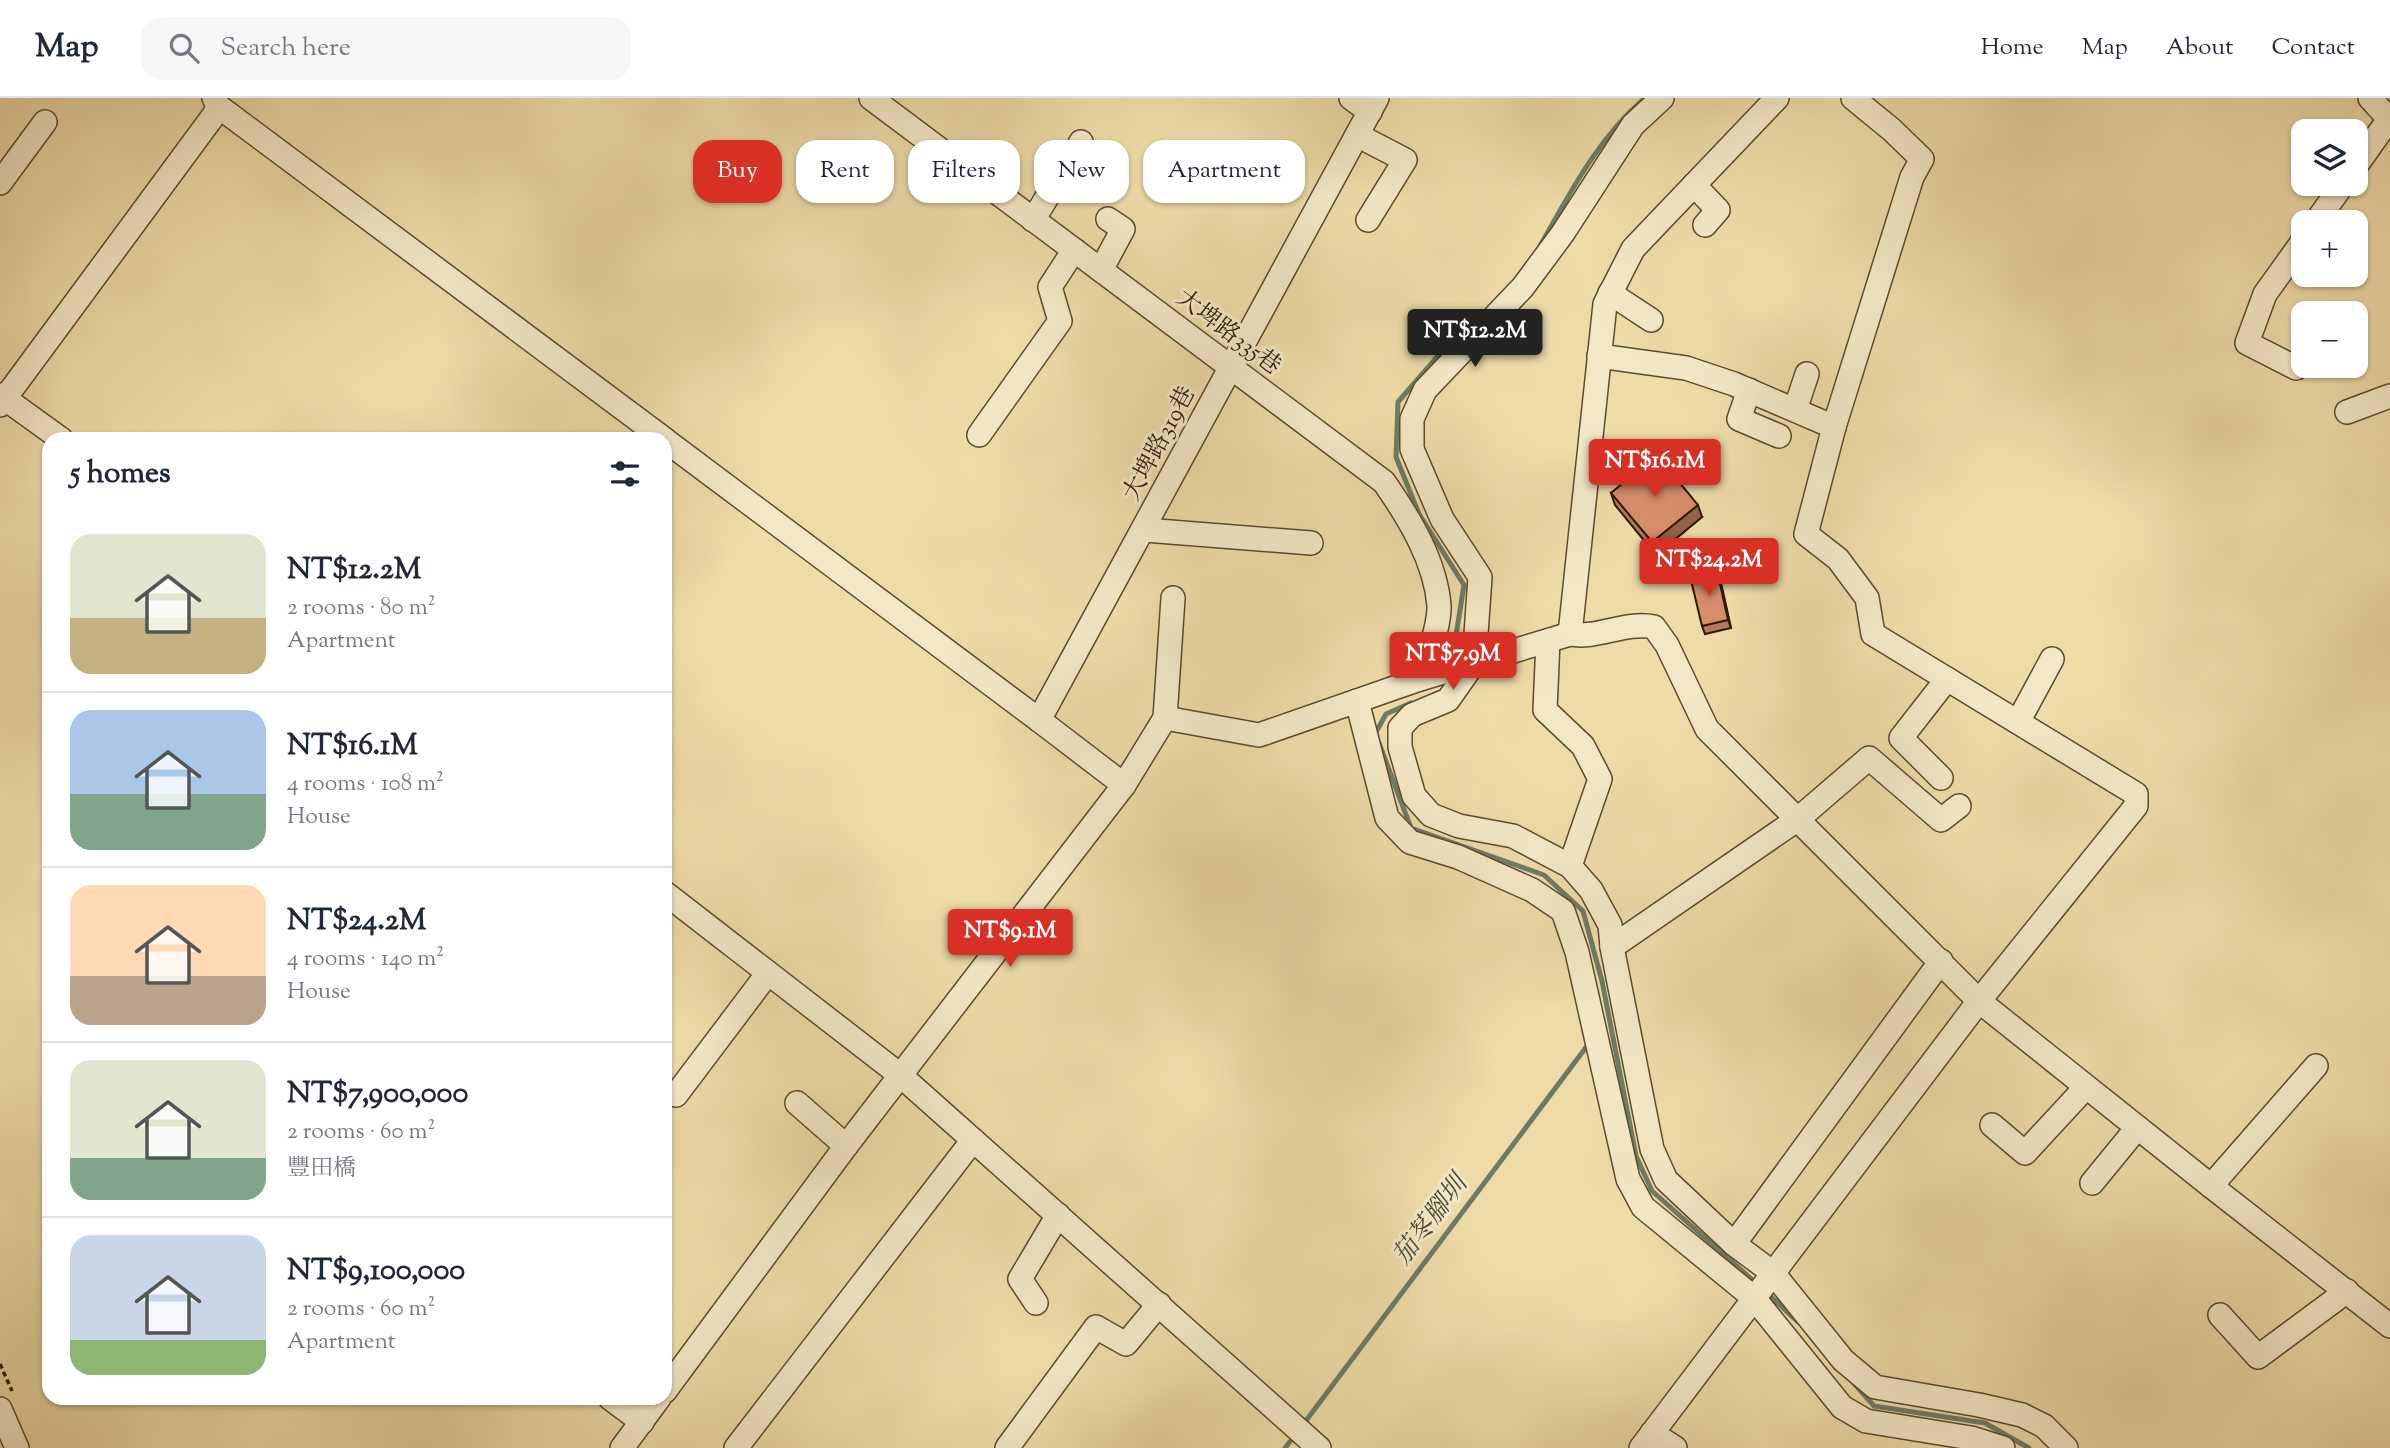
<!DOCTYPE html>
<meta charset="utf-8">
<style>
:root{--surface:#fff;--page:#f6f6f7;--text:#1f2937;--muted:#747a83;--line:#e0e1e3;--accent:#d93025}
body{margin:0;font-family:"Sorts Mill Goudy","Noto Serif TC",serif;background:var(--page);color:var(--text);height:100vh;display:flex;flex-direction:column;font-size:26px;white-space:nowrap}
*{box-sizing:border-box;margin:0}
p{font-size:23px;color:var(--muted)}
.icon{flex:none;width:38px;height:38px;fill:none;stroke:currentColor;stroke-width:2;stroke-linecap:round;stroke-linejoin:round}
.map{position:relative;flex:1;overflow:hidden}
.sheet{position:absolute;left:42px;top:334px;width:630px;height:973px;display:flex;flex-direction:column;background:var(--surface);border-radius:21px;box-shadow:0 2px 5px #0004}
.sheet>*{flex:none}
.guide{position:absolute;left:693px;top:42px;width:665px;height:63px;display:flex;gap:14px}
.fabs{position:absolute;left:2291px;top:21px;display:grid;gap:14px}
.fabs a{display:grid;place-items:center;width:77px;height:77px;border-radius:14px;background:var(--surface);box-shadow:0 2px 5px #0004;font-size:35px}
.price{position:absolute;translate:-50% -60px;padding:0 16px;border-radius:7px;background:var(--accent);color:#fff;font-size:23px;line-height:46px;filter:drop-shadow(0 2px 4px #0008)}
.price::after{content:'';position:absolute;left:50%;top:42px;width:21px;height:16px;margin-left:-10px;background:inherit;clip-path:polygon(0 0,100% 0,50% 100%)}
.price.current{background:#222;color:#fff}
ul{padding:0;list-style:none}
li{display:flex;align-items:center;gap:21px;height:175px;padding:0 28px}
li+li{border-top:2px solid var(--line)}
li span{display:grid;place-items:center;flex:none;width:196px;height:140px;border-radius:21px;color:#555}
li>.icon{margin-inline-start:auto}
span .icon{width:84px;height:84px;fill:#fffc;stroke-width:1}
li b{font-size:30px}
h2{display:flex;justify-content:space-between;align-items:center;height:84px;padding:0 28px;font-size:30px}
.pill{padding:0 24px;border-radius:21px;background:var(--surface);box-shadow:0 2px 5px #0004;font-size:24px;line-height:63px}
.pill.current{background:var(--accent);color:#fff}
header{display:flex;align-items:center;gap:42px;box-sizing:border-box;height:98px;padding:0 35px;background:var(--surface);border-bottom:2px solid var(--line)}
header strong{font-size:33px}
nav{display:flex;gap:38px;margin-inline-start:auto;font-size:24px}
.search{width:490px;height:63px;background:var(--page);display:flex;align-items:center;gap:18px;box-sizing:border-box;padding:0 24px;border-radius:21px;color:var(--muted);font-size:26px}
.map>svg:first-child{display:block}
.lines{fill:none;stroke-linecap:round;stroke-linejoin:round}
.stream{stroke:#6e7b64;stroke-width:5}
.minor-casing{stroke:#5c4b2d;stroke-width:26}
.path{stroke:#2c1b04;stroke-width:3.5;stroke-dasharray:5 3.5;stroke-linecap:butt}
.minor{stroke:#f3e8c6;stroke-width:23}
.wall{fill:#b8795b;stroke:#2c1b04;stroke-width:2}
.shaded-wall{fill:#96634a;stroke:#2c1b04;stroke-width:2}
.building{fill:#d68d6a;stroke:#2c1b04;stroke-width:2}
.labels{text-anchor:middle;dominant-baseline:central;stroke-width:6;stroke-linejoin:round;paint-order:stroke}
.street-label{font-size:24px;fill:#2c1b04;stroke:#f3e8c6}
.water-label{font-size:26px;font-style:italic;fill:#4d4b34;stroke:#f3e8c6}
</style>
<header>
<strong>Map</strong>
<div class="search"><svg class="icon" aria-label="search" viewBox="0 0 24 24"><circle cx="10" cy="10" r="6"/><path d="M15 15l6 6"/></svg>Search here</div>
<nav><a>Home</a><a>Map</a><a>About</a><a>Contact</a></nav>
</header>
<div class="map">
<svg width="2390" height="1350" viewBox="0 0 2390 1350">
<rect width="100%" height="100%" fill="#eddba8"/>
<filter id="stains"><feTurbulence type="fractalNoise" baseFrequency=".00286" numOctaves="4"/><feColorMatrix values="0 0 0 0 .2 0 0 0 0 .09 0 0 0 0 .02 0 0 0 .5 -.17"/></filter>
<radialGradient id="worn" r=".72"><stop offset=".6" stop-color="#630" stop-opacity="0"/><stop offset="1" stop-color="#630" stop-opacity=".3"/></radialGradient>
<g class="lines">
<g class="stream">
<path d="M1540 148C1570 95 1598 40 1645 0"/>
<path d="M1448 567 1454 550 1464 487 1419 416 1396 359 1398 304 1451 243 1484 214"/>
<path d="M1375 636 1386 616 1411 605"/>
<path d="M1379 645 1411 730 1544 777 1583 813 1602 883 1636 1058 1652 1093 1757 1186"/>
<path d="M1767 1195 1798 1224"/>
<path d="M1852 1283 1874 1308 1985 1325 2029 1350"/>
<path d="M1302 1328 1590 944"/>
<path d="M1285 1350 1296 1336"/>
</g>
<g class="minor-casing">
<g id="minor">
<path d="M871 0 1384 384C1409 420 1435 462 1439 507 1440 526 1427 563 1420 581"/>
<path d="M1351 0 1370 14"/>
<path d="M1662 0 1633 27 1563 135 1523 189 1425 292 1412 321V351L1442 421 1480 479 1474 565 1448 602 1412 617 1400 630V649L1414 698 1431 717 1459 728 1513 738 1570 768 1591 792 1610 827 1612 849 1652 1051 1666 1082 1734 1146"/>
<path d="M2370 0 2390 22"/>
<path d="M218 8 664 341"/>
<path d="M1357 37 1405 62 1368 122"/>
<path d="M2356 68 2389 21"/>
<path d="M0 85 45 24"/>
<path d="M1694 87 1718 112 1705 127"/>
<path d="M1033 122 1081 44"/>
<path d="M2316 124 2343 86"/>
<path d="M1101 172 1123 131 1108 121"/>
<path d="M1610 195 1651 222"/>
<path d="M1599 258 1686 270 1734 286 1834 329"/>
<path d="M2296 270 2247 245 2265 196 2303 143"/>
<path d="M1749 292 1739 321 1779 338"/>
<path d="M0 297 61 341"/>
<path d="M0 307 214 17 218 8 214 0"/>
<path d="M1795 312 1807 276"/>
<path d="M2347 314 2390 298"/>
<path d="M979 337 1060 223 1050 189 1074 152"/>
<path d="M665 342 1039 622"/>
<path d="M1145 432 1311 445"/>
<path d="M1570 536C1598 541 1625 523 1654 529L1667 547 1707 631 1979 903 2211 1088 2390 1228"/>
<path d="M1548 543 1545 612 1583 648 1600 681 1570 768"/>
<path d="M1357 603 1387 720 1410 744 1458 759 1532 792 1563 813 1577 854 1628 1081 1643 1109 1754 1200 1842 1309 1866 1323 1971 1340 2003 1350"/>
<path d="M1165 620 1173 500"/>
<path d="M2018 624 2052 561"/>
<path d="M1941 680 1901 640 1947 581"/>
<path d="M1124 687 1039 622 1377 0"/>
<path d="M665 795 900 977 1319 1350"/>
<path d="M1612 849 1798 721 1869 660 1941 722 1959 708"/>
<path d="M1941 863 1734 1146 1773 1175 1843 1262 1875 1289 1979 1307 2022 1317 2044 1328 2066 1350"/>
<path d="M676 997 768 875"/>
<path d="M797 1005 846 1048"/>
<path d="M1992 1027 2025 1055 2086 989"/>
<path d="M2092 1085 2137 1030"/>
<path d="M2211 1088 2316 968"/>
<path d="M1036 1205 1020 1181 1058 1117"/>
<path d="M2220 1217 2258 1259 2347 1193"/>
<path d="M665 1293 846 1048 1124 687 1165 620 1259 637 1420 581 1570 536 1605 206 1633 151 1777 0"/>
<path d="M610 1300 642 1324"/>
<path d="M0 1311 17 1350"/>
<path d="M1652 1335 1675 1350"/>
<path d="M622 1350 659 1300"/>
<path d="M736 1350 973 1042"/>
<path d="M1007 1350 1096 1229 1126 1246 1159 1206"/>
<path d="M1641 1350 1979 903 2136 708V696L1873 536 1867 500 1838 461 1806 436 1834 329 1912 79 1922 61 1892 32 1853 0"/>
</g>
</g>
<path class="path" d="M0 1266 12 1293"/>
<use href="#minor" class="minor"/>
</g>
<g class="wall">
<path d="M1611 395 1702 419 1656 457 1615 407Z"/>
<path d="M1717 472 1731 530 1705 536 1702 528Z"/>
</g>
<g class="shaded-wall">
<path d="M1698 407 1702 419 1656 457 1652 444Z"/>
<path d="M1717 472 1720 480 1731 530 1728 522Z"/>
</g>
<g class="building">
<path d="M1657 357 1698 407 1652 444 1611 395Z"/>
<path d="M1717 472 1728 522 1702 528 1690 478Z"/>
</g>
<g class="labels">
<g class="street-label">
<text transform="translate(1228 235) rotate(37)">大埤路335巷</text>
<text transform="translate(1160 346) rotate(-62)">大埤路319巷</text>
</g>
<g class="water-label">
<text transform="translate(1431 1123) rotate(-53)">茄苳腳圳</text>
</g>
</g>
<rect width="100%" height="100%" filter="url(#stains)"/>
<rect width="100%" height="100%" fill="url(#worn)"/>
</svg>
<div class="fabs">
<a><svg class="icon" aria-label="layers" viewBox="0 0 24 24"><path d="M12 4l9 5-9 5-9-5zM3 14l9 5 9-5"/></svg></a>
<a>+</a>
<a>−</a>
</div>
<b class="price current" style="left:1475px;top:271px">NT$12.2M</b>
<b class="price" style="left:1655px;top:401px">NT$16.1M</b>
<b class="price" style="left:1709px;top:500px">NT$24.2M</b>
<b class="price" style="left:1453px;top:594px">NT$7.9M</b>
<b class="price" style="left:1010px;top:871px">NT$9.1M</b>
<div class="guide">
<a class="pill current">Buy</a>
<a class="pill">Rent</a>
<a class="pill">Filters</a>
<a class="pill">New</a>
<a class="pill">Apartment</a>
</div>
<section class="sheet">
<h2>5 homes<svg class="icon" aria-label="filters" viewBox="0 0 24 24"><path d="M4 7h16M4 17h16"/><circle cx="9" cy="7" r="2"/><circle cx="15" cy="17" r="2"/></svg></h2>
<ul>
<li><span style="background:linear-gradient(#dfe7d0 60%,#c2b280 0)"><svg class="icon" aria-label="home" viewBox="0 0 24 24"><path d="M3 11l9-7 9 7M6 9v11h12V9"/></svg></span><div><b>NT$12.2M</b><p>2 rooms · 80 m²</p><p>Apartment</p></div></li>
<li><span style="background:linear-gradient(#a9c7e8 60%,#7fa58c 0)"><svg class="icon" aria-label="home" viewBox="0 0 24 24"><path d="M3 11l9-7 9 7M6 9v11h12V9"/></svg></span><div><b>NT$16.1M</b><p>4 rooms · 108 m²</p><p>House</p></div></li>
<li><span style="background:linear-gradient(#ffd9b3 65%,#b9a48a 0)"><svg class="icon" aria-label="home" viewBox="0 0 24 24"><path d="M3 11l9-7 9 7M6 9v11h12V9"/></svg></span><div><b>NT$24.2M</b><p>4 rooms · 140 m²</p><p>House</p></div></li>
<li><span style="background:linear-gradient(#dfe7d0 70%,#7fa58c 0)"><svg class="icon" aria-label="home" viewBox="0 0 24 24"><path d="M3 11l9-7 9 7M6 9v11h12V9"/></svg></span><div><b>NT$7,900,000</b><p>2 rooms · 60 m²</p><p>豐田橋</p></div></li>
<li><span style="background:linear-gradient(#c9d6e8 75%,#8fb573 0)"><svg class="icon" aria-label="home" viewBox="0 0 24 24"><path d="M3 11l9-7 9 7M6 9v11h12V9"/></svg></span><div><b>NT$9,100,000</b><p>2 rooms · 60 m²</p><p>Apartment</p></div></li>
</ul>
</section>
</div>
